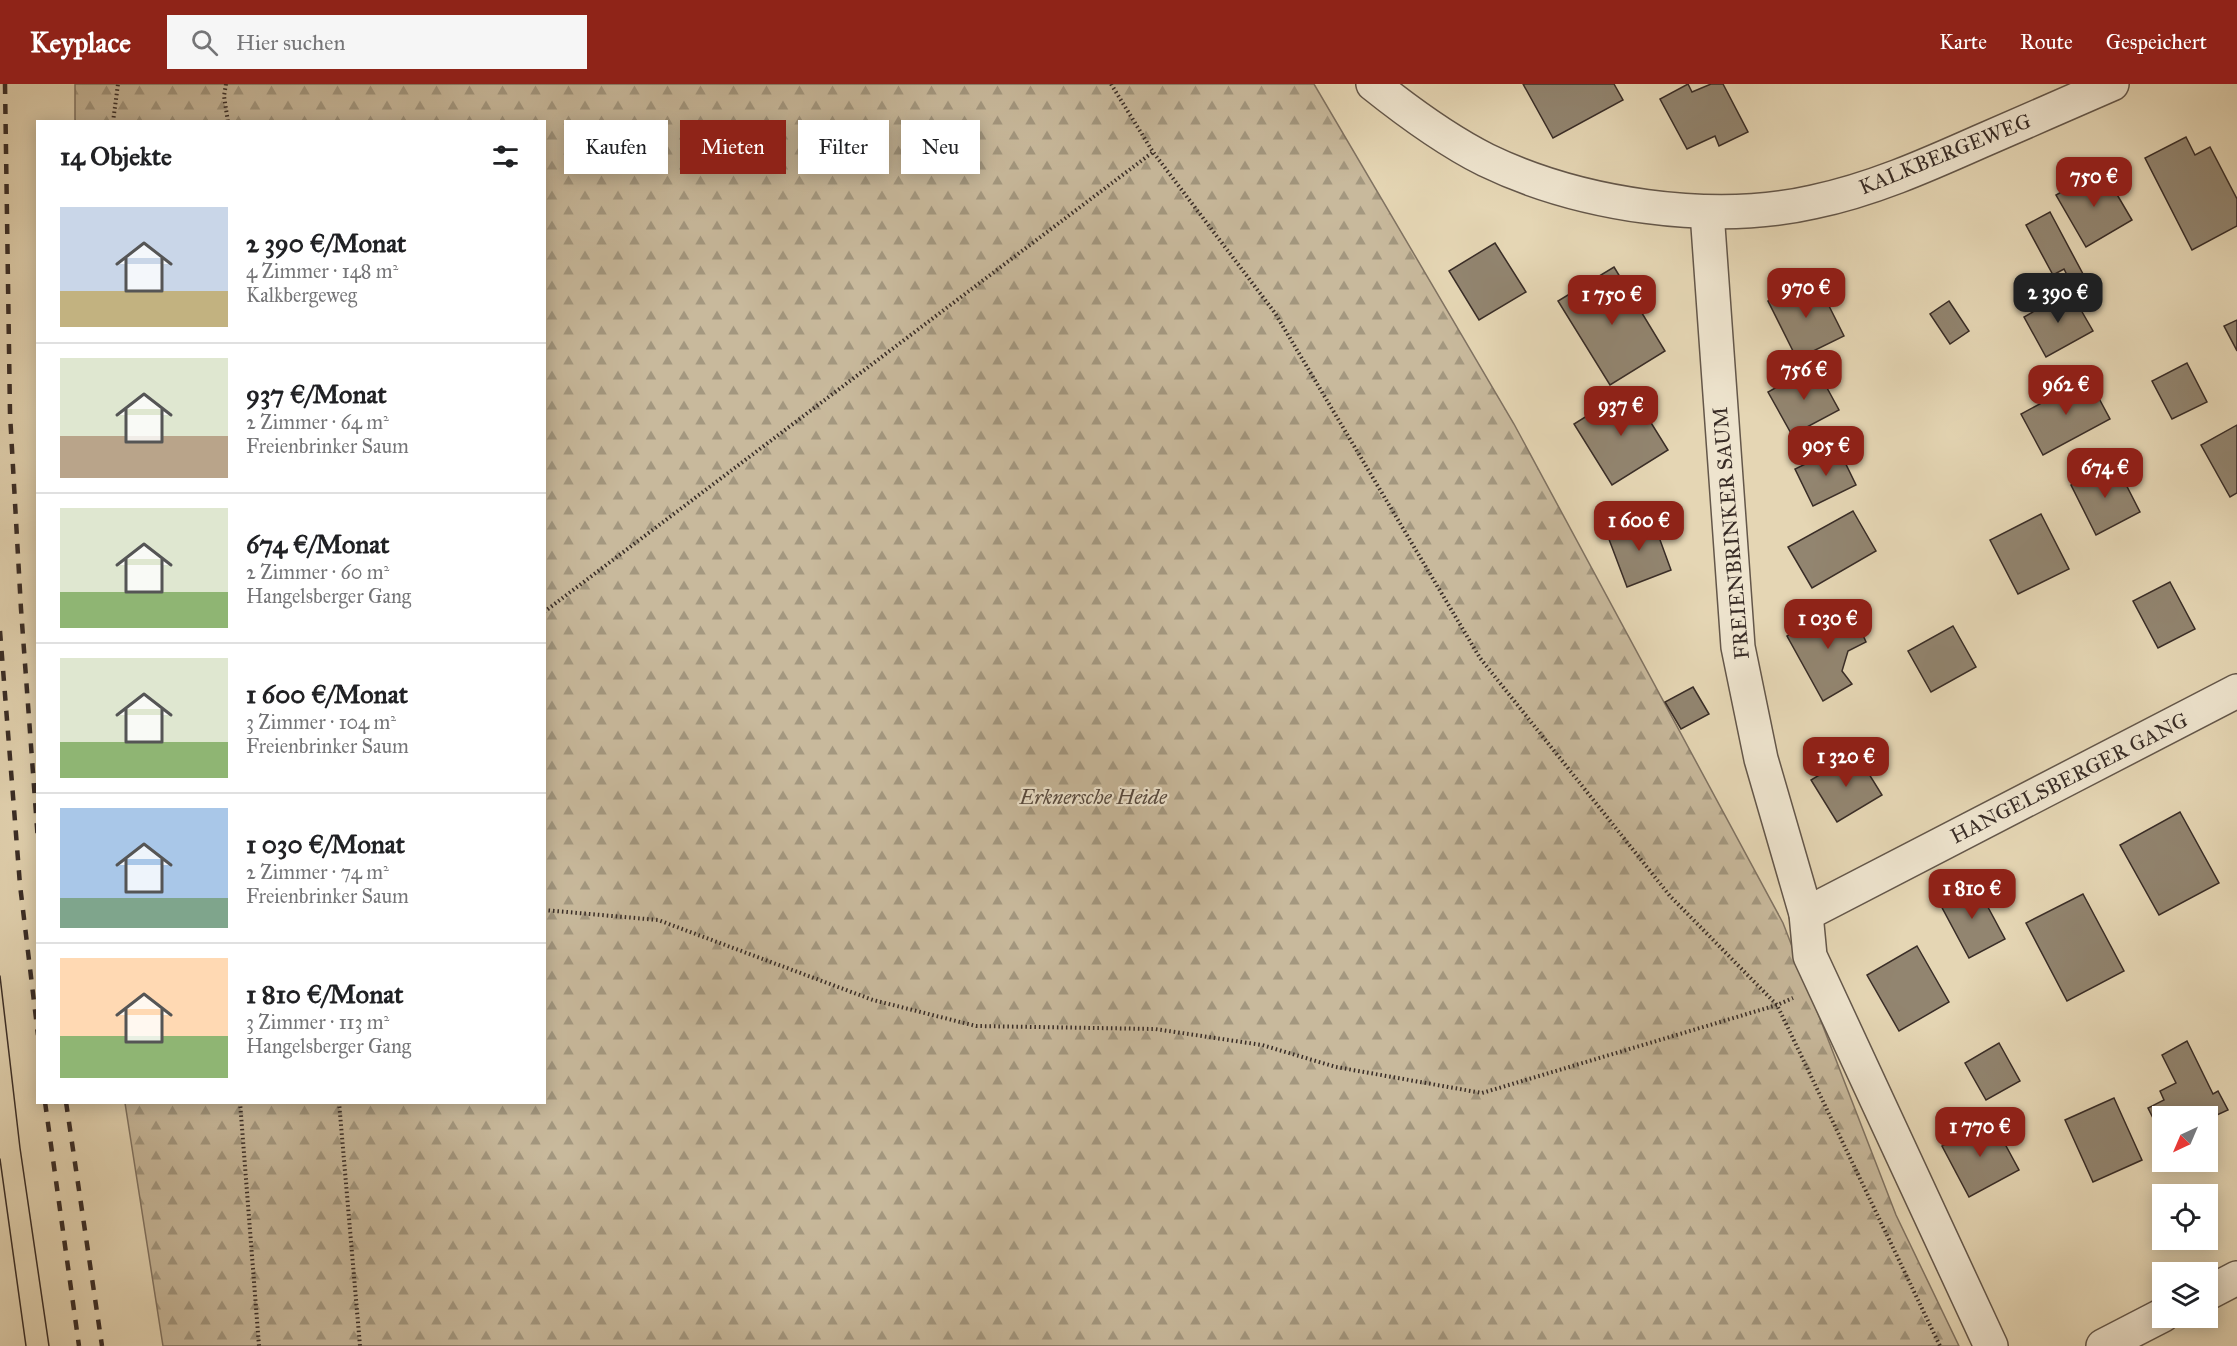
<!DOCTYPE html>
<html lang="de">
<meta charset="utf-8">
<style>
:root{--surface:#fff;--page:#f6f6f6;--text:#202124;--muted:#757577;--line:#e0e0e0;--accent:#8f2418}
body{margin:0;font-family:"IM FELL Great Primer",serif;background:var(--page);color:var(--text);height:100vh;display:flex;flex-direction:column;font-size:22px;white-space:nowrap}
*{box-sizing:border-box;margin:0}
p{font-size:20px;color:var(--muted)}
.icon{flex:none;width:33px;height:33px;fill:none;stroke:currentColor;stroke-width:2;stroke-linecap:round;stroke-linejoin:round}
.map{position:relative;flex:1;overflow:hidden}
.details{position:absolute;left:36px;top:36px;width:510px;height:984px;display:flex;flex-direction:column;background:var(--surface);border-radius:0px;box-shadow:0 3px 15px #0003}
.details>*{flex:none}
.guide{position:absolute;left:564px;top:36px;width:570px;height:54px;display:flex;gap:12px}
.needle{width:39px;rotate:224deg}
.fabs{position:absolute;left:2152px;top:1022px;display:grid;gap:12px}
.fabs a{display:grid;place-items:center;width:66px;height:66px;border-radius:0px;background:var(--surface);box-shadow:0 3px 15px #0003;font-size:30px}
.price{position:absolute;translate:-50% -51px;padding:0 14px;border-radius:12px;background:var(--accent);color:#fff;font-size:20px;line-height:39px;filter:drop-shadow(0 2px 3px #0008)}
.price::after{content:'';position:absolute;left:50%;top:36px;width:18px;height:14px;margin-left:-9px;background:inherit;clip-path:polygon(0 0,100% 0,50% 100%)}
.price.active{background:#222;color:#fff}
ul{padding:0;list-style:none}
li{display:flex;align-items:center;gap:18px;height:150px;padding:0 24px}
li+li{border-top:2px solid var(--line)}
li span{display:grid;place-items:center;flex:none;width:168px;height:120px;border-radius:0px;color:#555}
li>.icon{margin-inline-start:auto}
span .icon{width:72px;height:72px;fill:#fffc;stroke-width:1}
li b{font-size:26px}
h2{display:flex;justify-content:space-between;align-items:center;height:72px;padding:0 24px;font-size:26px}
.pill{padding:0 21px;border-radius:0px;background:var(--surface);box-shadow:0 3px 15px #0003;font-size:21px;line-height:54px}
.pill.active{background:var(--accent);color:#fff}
header{display:flex;align-items:center;gap:36px;box-sizing:border-box;height:84px;padding:0 30px;background:var(--accent);color:#fff}
header strong{font-size:28px}
nav{display:flex;gap:33px;margin-inline-start:auto;font-size:21px}
.search{width:420px;height:54px;background:var(--page);display:flex;align-items:center;gap:15px;box-sizing:border-box;padding:0 21px;border-radius:0px;color:var(--muted);font-size:22px}
.map>svg:first-child{display:block}
.forest{fill:url(#forest-firs);stroke:#807362;stroke-width:1.5}
.building{fill:#928570;stroke:#392d27;stroke-width:1.5}
.lines{fill:none;stroke-linecap:round;stroke-linejoin:round}
.street-casing{stroke:#64574a;stroke-width:36}
.path{stroke:#392d27;stroke-width:4;stroke-dasharray:1.5 3;stroke-linecap:butt}
.street{stroke:#eee4ce;stroke-width:33}
.tram{stroke:#392d27;stroke-width:1.5}
.rail{stroke:#392d27;stroke-width:4.5;stroke-dasharray:10 10;stroke-linecap:butt}
.labels{text-anchor:middle;dominant-baseline:central;stroke-width:4.5;stroke-linejoin:round;paint-order:stroke}
.street-label{font-size:21px;fill:#392d27;stroke:#eee4ce}
.park-label{font-size:21px;font-style:italic;fill:#56493e;stroke:#eee4ce}
</style>
<header>
<strong>Keyplace</strong>
<div class="search"><svg class="icon" aria-label="search" viewBox="0 0 24 24"><circle cx="10" cy="10" r="6"/><path d="M15 15l6 6"/></svg>Hier suchen</div>
<nav><a>Karte</a><a>Route</a><a>Gespeichert</a></nav>
</header>
<div class="map">
<svg width="2237" height="1262" viewBox="0 0 2237 1262">
<defs>
<pattern id="forest-firs" width="22" height="20" patternUnits="userSpaceOnUse" patternTransform="scale(1.5)"><rect width="22" height="20" fill="#c8b99c"/><path d="M5 1l3.5 6h-7zM16 11l3.5 6h-7z" fill="#a3977f"/></pattern>
</defs>
<rect width="100%" height="100%" fill="#e5d6b4"/>
<filter id="stains"><feTurbulence type="fractalNoise" baseFrequency=".00333" numOctaves="4"/><feColorMatrix values="0 0 0 0 .2 0 0 0 0 .09 0 0 0 0 .02 0 0 0 .5 -.17"/></filter>
<radialGradient id="worn" r=".72"><stop offset=".6" stop-color="#630" stop-opacity="0"/><stop offset="1" stop-color="#630" stop-opacity=".3"/></radialGradient>
<path class="forest" d="M75 0H1314L1514 340 1783 839 1896 1131 1959 1262H163L125 1019 544 1018V38H75Z"/>
<g class="building">
<path d="M1523 0H1614L1623 16 1553 54Z"/>
<path d="M1688 0 1692 8 1711 0H1723L1748 48 1719 62 1715 52 1687 65 1660 15Z"/>
<path d="M2186 53 2195 71 2210 63 2237 115V142L2192 166 2145 74Z"/>
<path d="M2102 85 2132 136 2086 163 2056 111Z"/>
<path d="M2050 128 2083 190 2070 197 2064 185 2053 191 2026 141Z"/>
<path d="M1495 159 1526 208 1479 236 1449 187Z"/>
<path d="M1614 183 1665 267 1610 301 1558 217Z"/>
<path d="M1815 194 1844 252 1797 275 1768 217Z"/>
<path d="M2070 207 2093 247 2046 273 2024 233Z"/>
<path d="M1949 217 1969 247 1950 260 1930 230Z"/>
<path d="M2237 236V267L2224 242Z"/>
<path d="M2187 279 2207 318 2172 335 2152 297Z"/>
<path d="M1815 282 1839 326 1792 351 1768 308Z"/>
<path d="M2088 294 2110 335 2043 371 2021 330Z"/>
<path d="M1630 305 1668 366 1612 401 1574 340Z"/>
<path d="M2237 341V409L2230 413 2201 361Z"/>
<path d="M1838 364 1856 401 1813 422 1795 385Z"/>
<path d="M2115 379 2140 428 2096 451 2071 401Z"/>
<path d="M1853 427 1876 467 1812 504 1788 463Z"/>
<path d="M2041 430 2069 485 2018 510 1990 456Z"/>
<path d="M1652 434 1671 486 1627 503 1607 450Z"/>
<path d="M2170 498 2195 545 2158 564 2133 517Z"/>
<path d="M1849 520 1866 558 1848 567 1842 587 1852 600 1823 617 1787 552Z"/>
<path d="M1953 542 1976 583 1931 608 1908 567Z"/>
<path d="M1693 603 1709 630 1681 645 1665 618Z"/>
<path d="M1856 669 1882 711 1837 738 1811 696Z"/>
<path d="M2180 728 2219 799 2159 831 2120 761Z"/>
<path d="M1975 799 2005 855 1969 874 1939 818Z"/>
<path d="M2083 810 2124 887 2067 917 2026 839Z"/>
<path d="M1917 862 1949 918 1899 947 1867 891Z"/>
<path d="M2187 957 2213 1010 2218 1007 2228 1026 2208 1035V1032H2163V1054L2148 1024 2164 1016 2160 1007 2176 999 2162 971Z"/>
<path d="M1999 959 2020 997 1986 1016 1965 979Z"/>
<path d="M2114 1014 2142 1076 2093 1098 2065 1036Z"/>
<path d="M1992 1036 2019 1086 1969 1113 1942 1062Z"/>
</g>
<g class="lines">
<g class="street-casing">
<g id="street">
<path d="M1373 0C1408 28 1446 56 1486 76 1579 121 1712 141 1813 118 1871 106 1925 82 1979 58 2023 39 2068 19 2112 0"/>
<path d="M1707 128 1738 563 1761 675 1806 830 1810 872 1991 1262"/>
<path d="M1806 830 2237 607"/>
<path d="M2208 1209 2237 1194"/>
<path d="M2103 1262 2163 1231"/>
</g>
</g>
<g class="path">
<path d="M226 0 224 12 228 38"/>
<path d="M1111 0 1153 68 1275 229 1480 574 1670 812 1777 921 1940 1262"/>
<path d="M113 38 118 0"/>
<path d="M544 528 1153 68"/>
<path d="M544 826 658 836 873 916 976 942 1155 945 1262 961 1336 983 1482 1009 1777 921 1793 914"/>
<path d="M240 1018 259 1262"/>
<path d="M339 1018 360 1262"/>
</g>
<use href="#street" class="street"/>
<g class="tram">
<path d="M0 892 20 1064 49 1262"/>
<path d="M0 1075 26 1262"/>
</g>
<g class="rail">
<path d="M5 0 10 330 21 525 38 757"/>
<path d="M0 547 20 801 38 951"/>
<path d="M45 1018 79 1262"/>
<path d="M66 1018 102 1262"/>
</g>
</g>
<g class="labels">
<g class="street-label">
<text transform="translate(1945 70) rotate(-22)">KALKBERGEWEG</text>
<text transform="translate(1731 449) rotate(-95)">FREIENBRINKER SAUM</text>
<text transform="translate(2069 694) rotate(-27)">HANGELSBERGER GANG</text>
</g>
<g class="park-label">
<text x="1093" y="713">Erknersche Heide</text>
</g>
</g>
<rect width="100%" height="100%" filter="url(#stains)"/>
<rect width="100%" height="100%" fill="url(#worn)"/>
</svg>
<div class="fabs">
<a><svg class="needle" viewBox="-14 -14 28 28"><path d="M0-13l5 13h-10z" fill="#e53935"/><path d="M0 13l5-13h-10z" fill="#757577"/></svg></a>
<a><svg class="icon" aria-label="locate" viewBox="0 0 24 24"><circle cx="12" cy="12" r="6"/><path d="M12 2v4M12 18v4M2 12h4M18 12h4"/></svg></a>
<a><svg class="icon" aria-label="layers" viewBox="0 0 24 24"><path d="M12 4l9 5-9 5-9-5zM3 14l9 5 9-5"/></svg></a>
</div>
<b class="price" style="left:2094px;top:124px">750 €</b>
<b class="price" style="left:1806px;top:235px">970 €</b>
<b class="price active" style="left:2058px;top:240px">2 390 €</b>
<b class="price" style="left:1612px;top:242px">1 750 €</b>
<b class="price" style="left:1804px;top:317px">756 €</b>
<b class="price" style="left:2066px;top:332px">962 €</b>
<b class="price" style="left:1621px;top:353px">937 €</b>
<b class="price" style="left:1826px;top:393px">905 €</b>
<b class="price" style="left:2105px;top:415px">674 €</b>
<b class="price" style="left:1639px;top:468px">1 600 €</b>
<b class="price" style="left:1828px;top:566px">1 030 €</b>
<b class="price" style="left:1846px;top:704px">1 320 €</b>
<b class="price" style="left:1972px;top:836px">1 810 €</b>
<b class="price" style="left:1980px;top:1074px">1 770 €</b>
<div class="guide">
<a class="pill">Kaufen</a>
<a class="pill active">Mieten</a>
<a class="pill">Filter</a>
<a class="pill">Neu</a>
</div>
<section class="details">
<h2>14 Objekte<svg class="icon" aria-label="filters" viewBox="0 0 24 24"><path d="M4 7h16M4 17h16"/><circle cx="9" cy="7" r="2"/><circle cx="15" cy="17" r="2"/></svg></h2>
<ul>
<li><span style="background:linear-gradient(#c9d6e8 70%,#c2b280 0)"><svg class="icon" aria-label="home" viewBox="0 0 24 24"><path d="M3 11l9-7 9 7M6 9v11h12V9"/></svg></span><div><b>2 390 €/Monat</b><p>4 Zimmer · 148 m²</p><p>Kalkbergeweg</p></div></li>
<li><span style="background:linear-gradient(#dfe7d0 65%,#b9a48a 0)"><svg class="icon" aria-label="home" viewBox="0 0 24 24"><path d="M3 11l9-7 9 7M6 9v11h12V9"/></svg></span><div><b>937 €/Monat</b><p>2 Zimmer · 64 m²</p><p>Freienbrinker Saum</p></div></li>
<li><span style="background:linear-gradient(#dfe7d0 70%,#8fb573 0)"><svg class="icon" aria-label="home" viewBox="0 0 24 24"><path d="M3 11l9-7 9 7M6 9v11h12V9"/></svg></span><div><b>674 €/Monat</b><p>2 Zimmer · 60 m²</p><p>Hangelsberger Gang</p></div></li>
<li><span style="background:linear-gradient(#dfe7d0 70%,#8fb573 0)"><svg class="icon" aria-label="home" viewBox="0 0 24 24"><path d="M3 11l9-7 9 7M6 9v11h12V9"/></svg></span><div><b>1 600 €/Monat</b><p>3 Zimmer · 104 m²</p><p>Freienbrinker Saum</p></div></li>
<li><span style="background:linear-gradient(#a9c7e8 75%,#7fa58c 0)"><svg class="icon" aria-label="home" viewBox="0 0 24 24"><path d="M3 11l9-7 9 7M6 9v11h12V9"/></svg></span><div><b>1 030 €/Monat</b><p>2 Zimmer · 74 m²</p><p>Freienbrinker Saum</p></div></li>
<li><span style="background:linear-gradient(#ffd9b3 65%,#8fb573 0)"><svg class="icon" aria-label="home" viewBox="0 0 24 24"><path d="M3 11l9-7 9 7M6 9v11h12V9"/></svg></span><div><b>1 810 €/Monat</b><p>3 Zimmer · 113 m²</p><p>Hangelsberger Gang</p></div></li>
</ul>
</section>
</div>
